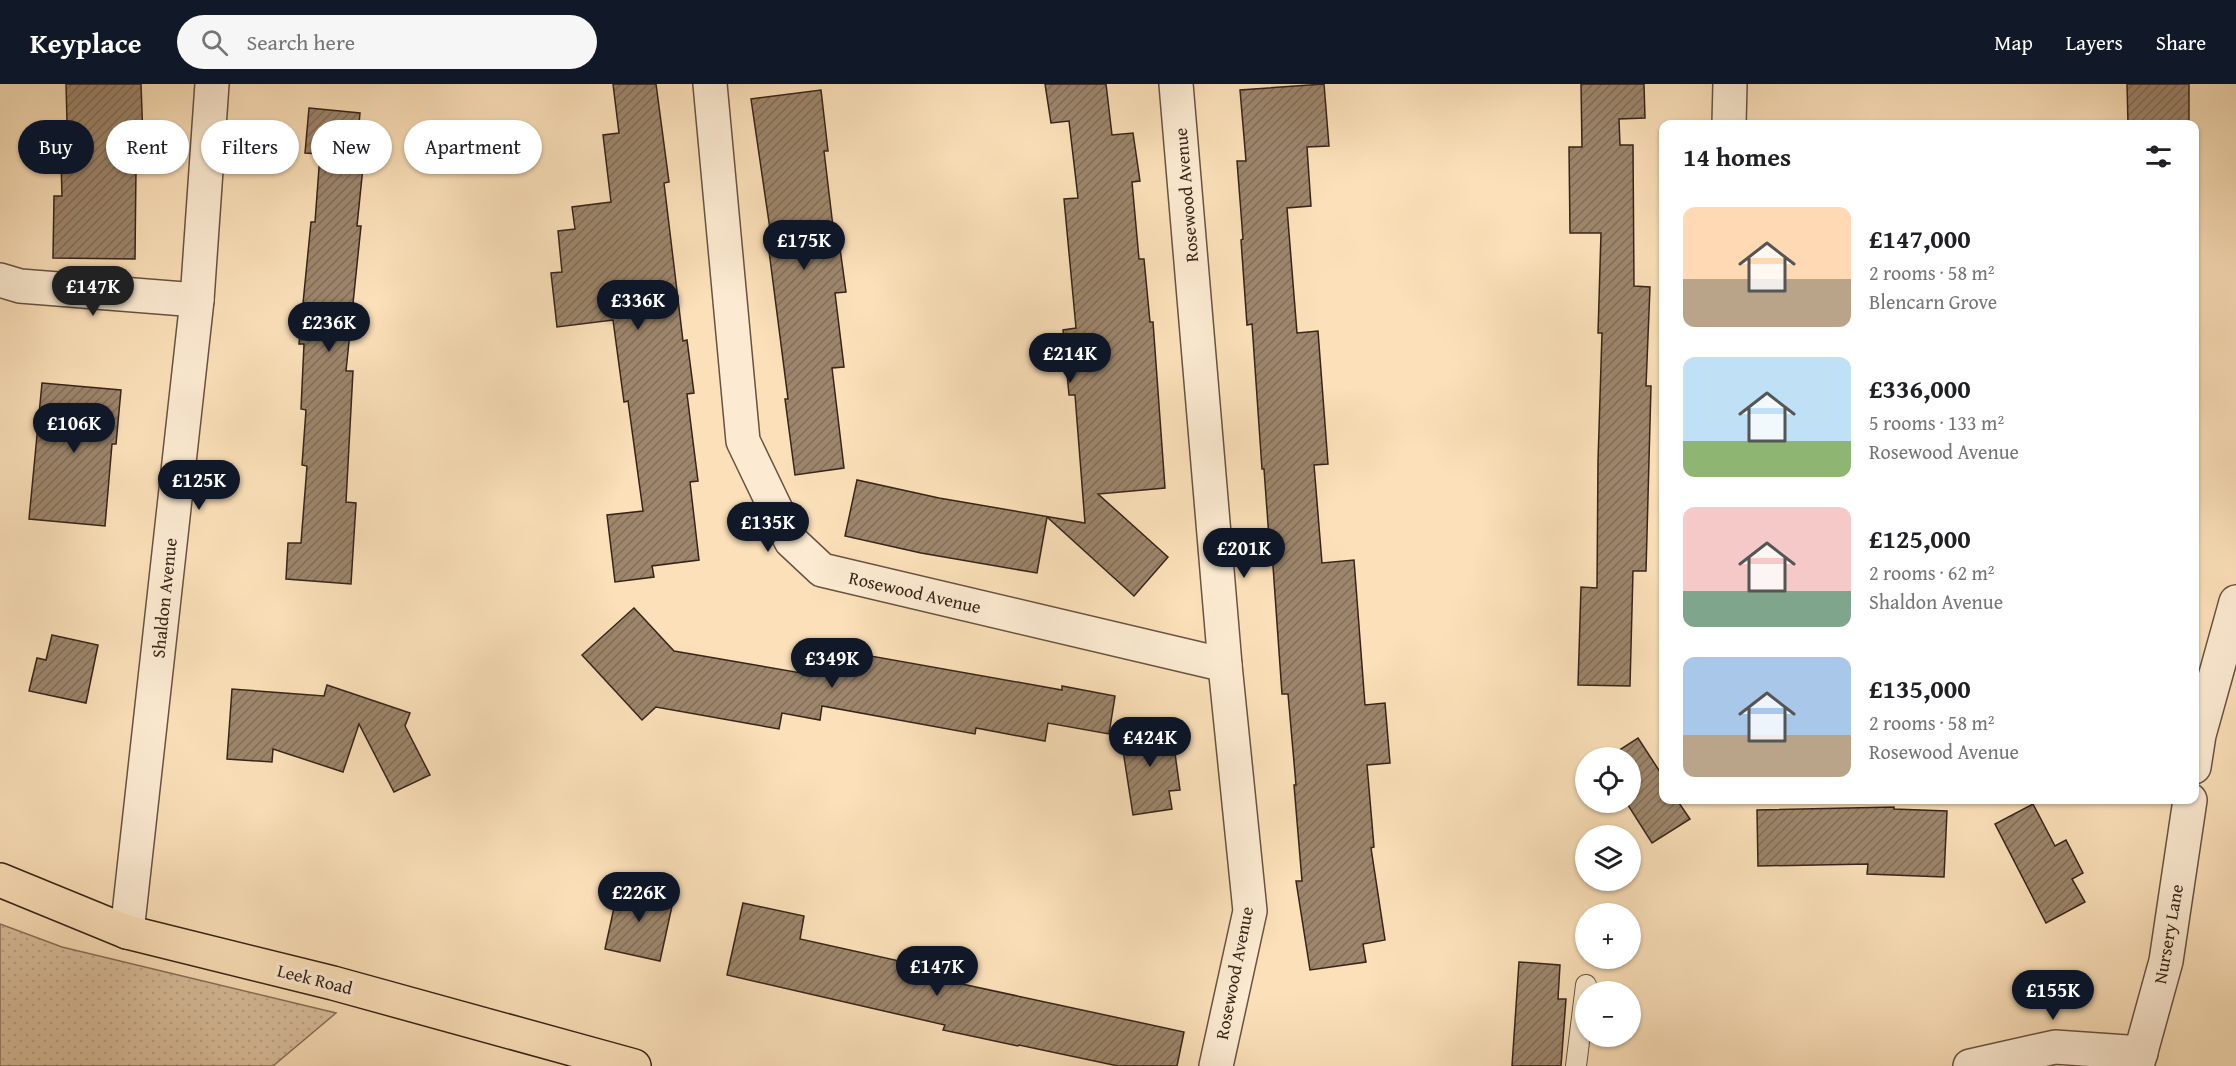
<!DOCTYPE html>
<meta charset="utf-8">
<style>
:root{--surface:#fff;--page:#f6f6f6;--text:#202124;--muted:#757577;--accent:#111827}
body{margin:0;font-family:"Gentium Book Plus",serif;background:var(--page);color:var(--text);height:100vh;display:flex;flex-direction:column;font-size:22px;white-space:nowrap}
*{box-sizing:border-box;margin:0}
p{font-size:20px;color:var(--muted)}
.icon{flex:none;width:33px;height:33px;fill:none;stroke:currentColor;stroke-width:2;stroke-linecap:round;stroke-linejoin:round}
.map{position:relative;flex:1;overflow:hidden}
.sheet{position:absolute;left:1659px;top:36px;width:540px;height:684px;display:flex;flex-direction:column;background:var(--surface);border-radius:12px;box-shadow:0 2px 4px #0004}
.sheet>*{flex:none}
.hud{position:absolute;left:18px;top:36px;width:570px;height:54px;display:flex;gap:12px}
.tools{position:absolute;left:1575px;top:663px;display:grid;gap:12px}
.tools a{display:grid;place-items:center;width:66px;height:66px;border-radius:50%;background:var(--surface);box-shadow:0 2px 4px #0004;font-size:30px}
.price{position:absolute;translate:-50% -51px;padding:0 14px;border-radius:21px;background:var(--accent);color:#fff;font-size:20px;line-height:39px;filter:drop-shadow(0 2px 3px #0008)}
.price::after{content:'';position:absolute;left:50%;top:36px;width:18px;height:14px;margin-left:-9px;background:inherit;clip-path:polygon(0 0,100% 0,50% 100%)}
.price.current{background:#222;color:#fff}
ul{padding:0;list-style:none}
li{display:flex;align-items:center;gap:18px;height:150px;padding:0 24px}
li span{display:grid;place-items:center;flex:none;width:168px;height:120px;border-radius:12px;color:#555}
li>.icon{margin-inline-start:auto}
span .icon{width:72px;height:72px;fill:#fffc;stroke-width:1}
li b{font-size:26px}
h2{display:flex;justify-content:space-between;align-items:center;height:72px;padding:0 24px;font-size:26px}
.chip{padding:0 21px;border-radius:27px;background:var(--surface);box-shadow:0 2px 4px #0004;font-size:21px;line-height:54px}
.chip.current{background:var(--accent);color:#fff}
header{display:flex;align-items:center;gap:36px;box-sizing:border-box;height:84px;padding:0 30px;background:var(--accent);color:#fff}
header strong{font-size:28px}
nav{display:flex;gap:33px;margin-inline-start:auto;font-size:21px}
.search{width:420px;height:54px;background:var(--page);display:flex;align-items:center;gap:15px;box-sizing:border-box;padding:0 21px;border-radius:33px;color:var(--muted);font-size:22px}
.map>svg:first-child{display:block}
.grass{fill:url(#grass-dots);stroke:#88725c;stroke-width:1.5}
.building{fill:url(#building-hatch);stroke:#372419;stroke-width:1.5}
.lines{fill:none;stroke-linecap:round;stroke-linejoin:round}
.lane-casing{stroke:#685341;stroke-width:22}
.street-casing{stroke:#685341;stroke-width:36}
.highway-casing{stroke:#372419;stroke-width:36}
.lane{stroke:#fcebd2;stroke-width:20}
.street{stroke:#fcebd2;stroke-width:33}
.highway{stroke:#fbe0b9;stroke-width:33}
.labels{text-anchor:middle;dominant-baseline:central;stroke-width:6;stroke-linejoin:round;paint-order:stroke}
.street-label{font-size:18px;fill:#372419;stroke:#fcebd2}
</style>
<header>
<strong>Keyplace</strong>
<div class="search"><svg class="icon" aria-label="search" viewBox="0 0 24 24"><circle cx="10" cy="10" r="6"/><path d="M15 15l6 6"/></svg>Search here</div>
<nav><a>Map</a><a>Layers</a><a>Share</a></nav>
</header>
<div class="map">
<svg width="2236" height="982" viewBox="0 0 2236 982">
<defs>
<pattern id="grass-dots" width="8" height="8" patternUnits="userSpaceOnUse" patternTransform="scale(1.5)"><rect width="8" height="8" fill="#dac09e"/><path d="M2 2h.1M6 6h.1" fill="none" stroke="#bca588" stroke-width="1.8" stroke-linecap="round"/></pattern>
<pattern id="building-hatch" width="6" height="6" patternUnits="userSpaceOnUse" patternTransform="scale(1.5)"><rect width="6" height="6" fill="#9d866c"/><path d="M-1 1l2-2M0 6l6-6M5 7l2-2" fill="none" stroke="#816d58"/></pattern>
</defs>
<rect width="100%" height="100%" fill="#fbe0b9"/>
<filter id="stains"><feTurbulence type="fractalNoise" baseFrequency=".00333" numOctaves="4"/><feColorMatrix values="0 0 0 0 .2 0 0 0 0 .09 0 0 0 0 .02 0 0 0 .5 -.17"/></filter>
<radialGradient id="worn" r=".72"><stop offset=".6" stop-color="#630" stop-opacity="0"/><stop offset="1" stop-color="#630" stop-opacity=".3"/></radialGradient>
<path class="grass" d="M0 840 62 863 336 929 273 982H0Z"/>
<g class="building">
<path d="M66 0H141L144 84H136L135 175 53 174 54 112H62L60 38H67Z"/>
<path d="M613 0H656L669 98 664 99 683 257 687 256 694 309 687 310 698 397 690 398 699 476 652 482 654 493 615 498 607 431 643 427 628 317 624 318 613 236 557 243 551 189 562 188 558 147 575 145 572 123 611 118 603 51 619 49Z"/>
<path d="M1045 0H1106L1112 51 1133 49 1140 97 1132 98 1139 175H1144L1150 238H1153L1165 404 1098 410 1168 473 1134 512 1047 433 1037 489 921 469 845 452 857 396 939 414 1085 439 1075 311H1069L1063 246 1076 244 1064 115 1078 114 1069 37 1051 39Z"/>
<path d="M1324 0 1329 62 1307 63 1311 122 1287 124 1297 249 1318 247 1328 380 1314 381 1322 479 1354 476 1365 621 1385 619 1390 679 1367 681 1374 763 1371 764 1385 856 1363 860 1366 878 1310 886 1296 797H1302L1294 701H1296L1288 610H1282L1272 468H1270L1264 385H1262L1252 240 1247 241 1241 156 1243 155 1237 77H1246L1240 6Z"/>
<path d="M1581 0H1644L1645 34 1619 35 1620 61H1633L1634 202 1650 203 1646 302H1651L1646 487H1633L1630 602 1578 601 1581 503 1597 504 1598 377 1602 249H1598L1601 149H1570L1569 63H1582Z"/>
<path d="M2127 0H2189V40H2128Z"/>
<path d="M821 6 828 67H824L834 151 838 150 846 208 835 209 844 283 832 284 844 384 795 391 785 315H788L768 159H772L751 15Z"/>
<path d="M309 24 360 29 355 82 363 83 357 142H361L346 287H353L346 418 356 419 351 500 286 495 288 459H301L307 382 302 381 306 326 301 325 304 260H299L311 138H315L320 70 305 69Z"/>
<path d="M42 299 121 306 116 360H112L105 442 29 435Z"/>
<path d="M634 524 674 567 801 589 805 565 870 576 871 572 1062 606V602L1115 612 1109 650 1048 639 1045 657 976 644 975 650 822 622 820 636 782 629 779 645 656 623 642 636 582 571Z"/>
<path d="M52 551 98 561 86 619 29 607 37 574 46 576Z"/>
<path d="M327 601 410 629 405 642 430 691 394 708 359 640 343 688 273 665 272 678 227 675 232 605 324 612Z"/>
<path d="M1171 640 1180 706 1169 707 1172 725 1133 731 1120 647Z"/>
<path d="M1638 654 1664 694V716H1677L1690 735 1652 759 1626 718H1630V674H1607Z"/>
<path d="M2033 720 2055 762 2066 756 2083 789 2072 795 2085 818 2046 839 1995 740Z"/>
<path d="M1894 723V725L1947 727 1944 793 1867 790 1868 780 1758 782 1757 726Z"/>
<path d="M619 801 674 813 660 877 605 865Z"/>
<path d="M743 819 804 832 800 855 913 880 911 889 1184 948 1177 982H1118L1019 961 1018 962 943 946 945 941 727 891Z"/>
<path d="M1519 878 1560 881 1558 915H1566L1561 982H1512Z"/>
</g>
<g class="lines">
<g class="lane-casing">
<path id="lane" d="M1576 982 1586 901"/>
</g>
<g class="street-casing">
<g id="street">
<path d="M710 0 743 357 791 457 822 486 1225 581"/>
<path d="M1176 0 1225 581 1250 827 1216 982"/>
<path d="M1729 40 1730 0"/>
<path d="M0 196 20 202 197 216"/>
<path d="M2194 683 2199 651 2236 518"/>
<path d="M127 848 197 216 212 0"/>
<path d="M1970 982 2055 963 2141 969"/>
<path d="M2137 982 2166 877 2190 716"/>
</g>
</g>
<g class="highway-casing">
<path id="highway" d="M0 796 127 848 333 899 634 982"/>
</g>
<use href="#lane" class="lane"/>
<use href="#street" class="street"/>
<use href="#highway" class="highway"/>
</g>
<g class="labels">
<g class="street-label">
<text transform="translate(1186 111) rotate(-95)">Rosewood Avenue</text>
<text transform="translate(915 508) rotate(13)">Rosewood Avenue</text>
<text transform="translate(164 514) rotate(-84)">Shaldon Avenue</text>
<text transform="translate(2168 850) rotate(-80)">Nursery Lane</text>
<text transform="translate(1234 889) rotate(-79)">Rosewood Avenue</text>
<text transform="translate(315 895) rotate(14)">Leek Road</text>
</g>
</g>
<rect width="100%" height="100%" filter="url(#stains)"/>
<rect width="100%" height="100%" fill="url(#worn)"/>
</svg>
<div class="tools">
<a><svg class="icon" aria-label="locate" viewBox="0 0 24 24"><circle cx="12" cy="12" r="6"/><path d="M12 2v4M12 18v4M2 12h4M18 12h4"/></svg></a>
<a><svg class="icon" aria-label="layers" viewBox="0 0 24 24"><path d="M12 4l9 5-9 5-9-5zM3 14l9 5 9-5"/></svg></a>
<a>+</a>
<a>−</a>
</div>
<b class="price" style="left:804px;top:187px">£175K</b>
<b class="price current" style="left:93px;top:233px">£147K</b>
<b class="price" style="left:638px;top:247px">£336K</b>
<b class="price" style="left:329px;top:269px">£236K</b>
<b class="price" style="left:1070px;top:300px">£214K</b>
<b class="price" style="left:74px;top:370px">£106K</b>
<b class="price" style="left:199px;top:427px">£125K</b>
<b class="price" style="left:768px;top:469px">£135K</b>
<b class="price" style="left:1244px;top:495px">£201K</b>
<b class="price" style="left:832px;top:605px">£349K</b>
<b class="price" style="left:1150px;top:684px">£424K</b>
<b class="price" style="left:639px;top:839px">£226K</b>
<b class="price" style="left:937px;top:913px">£147K</b>
<b class="price" style="left:2053px;top:937px">£155K</b>
<div class="hud">
<a class="chip current">Buy</a>
<a class="chip">Rent</a>
<a class="chip">Filters</a>
<a class="chip">New</a>
<a class="chip">Apartment</a>
</div>
<section class="sheet">
<h2>14 homes<svg class="icon" aria-label="filters" viewBox="0 0 24 24"><path d="M4 7h16M4 17h16"/><circle cx="9" cy="7" r="2"/><circle cx="15" cy="17" r="2"/></svg></h2>
<ul>
<li><span style="background:linear-gradient(#ffd9b3 60%,#b9a48a 0)"><svg class="icon" aria-label="home" viewBox="0 0 24 24"><path d="M3 11l9-7 9 7M6 9v11h12V9"/></svg></span><div><b>£147,000</b><p>2 rooms · 58 m²</p><p>Blencarn Grove</p></div></li>
<li><span style="background:linear-gradient(#bfe0f5 70%,#8fb573 0)"><svg class="icon" aria-label="home" viewBox="0 0 24 24"><path d="M3 11l9-7 9 7M6 9v11h12V9"/></svg></span><div><b>£336,000</b><p>5 rooms · 133 m²</p><p>Rosewood Avenue</p></div></li>
<li><span style="background:linear-gradient(#f6c9c9 70%,#7fa58c 0)"><svg class="icon" aria-label="home" viewBox="0 0 24 24"><path d="M3 11l9-7 9 7M6 9v11h12V9"/></svg></span><div><b>£125,000</b><p>2 rooms · 62 m²</p><p>Shaldon Avenue</p></div></li>
<li><span style="background:linear-gradient(#a9c7e8 65%,#b9a48a 0)"><svg class="icon" aria-label="home" viewBox="0 0 24 24"><path d="M3 11l9-7 9 7M6 9v11h12V9"/></svg></span><div><b>£135,000</b><p>2 rooms · 58 m²</p><p>Rosewood Avenue</p></div></li>
</ul>
</section>
</div>
